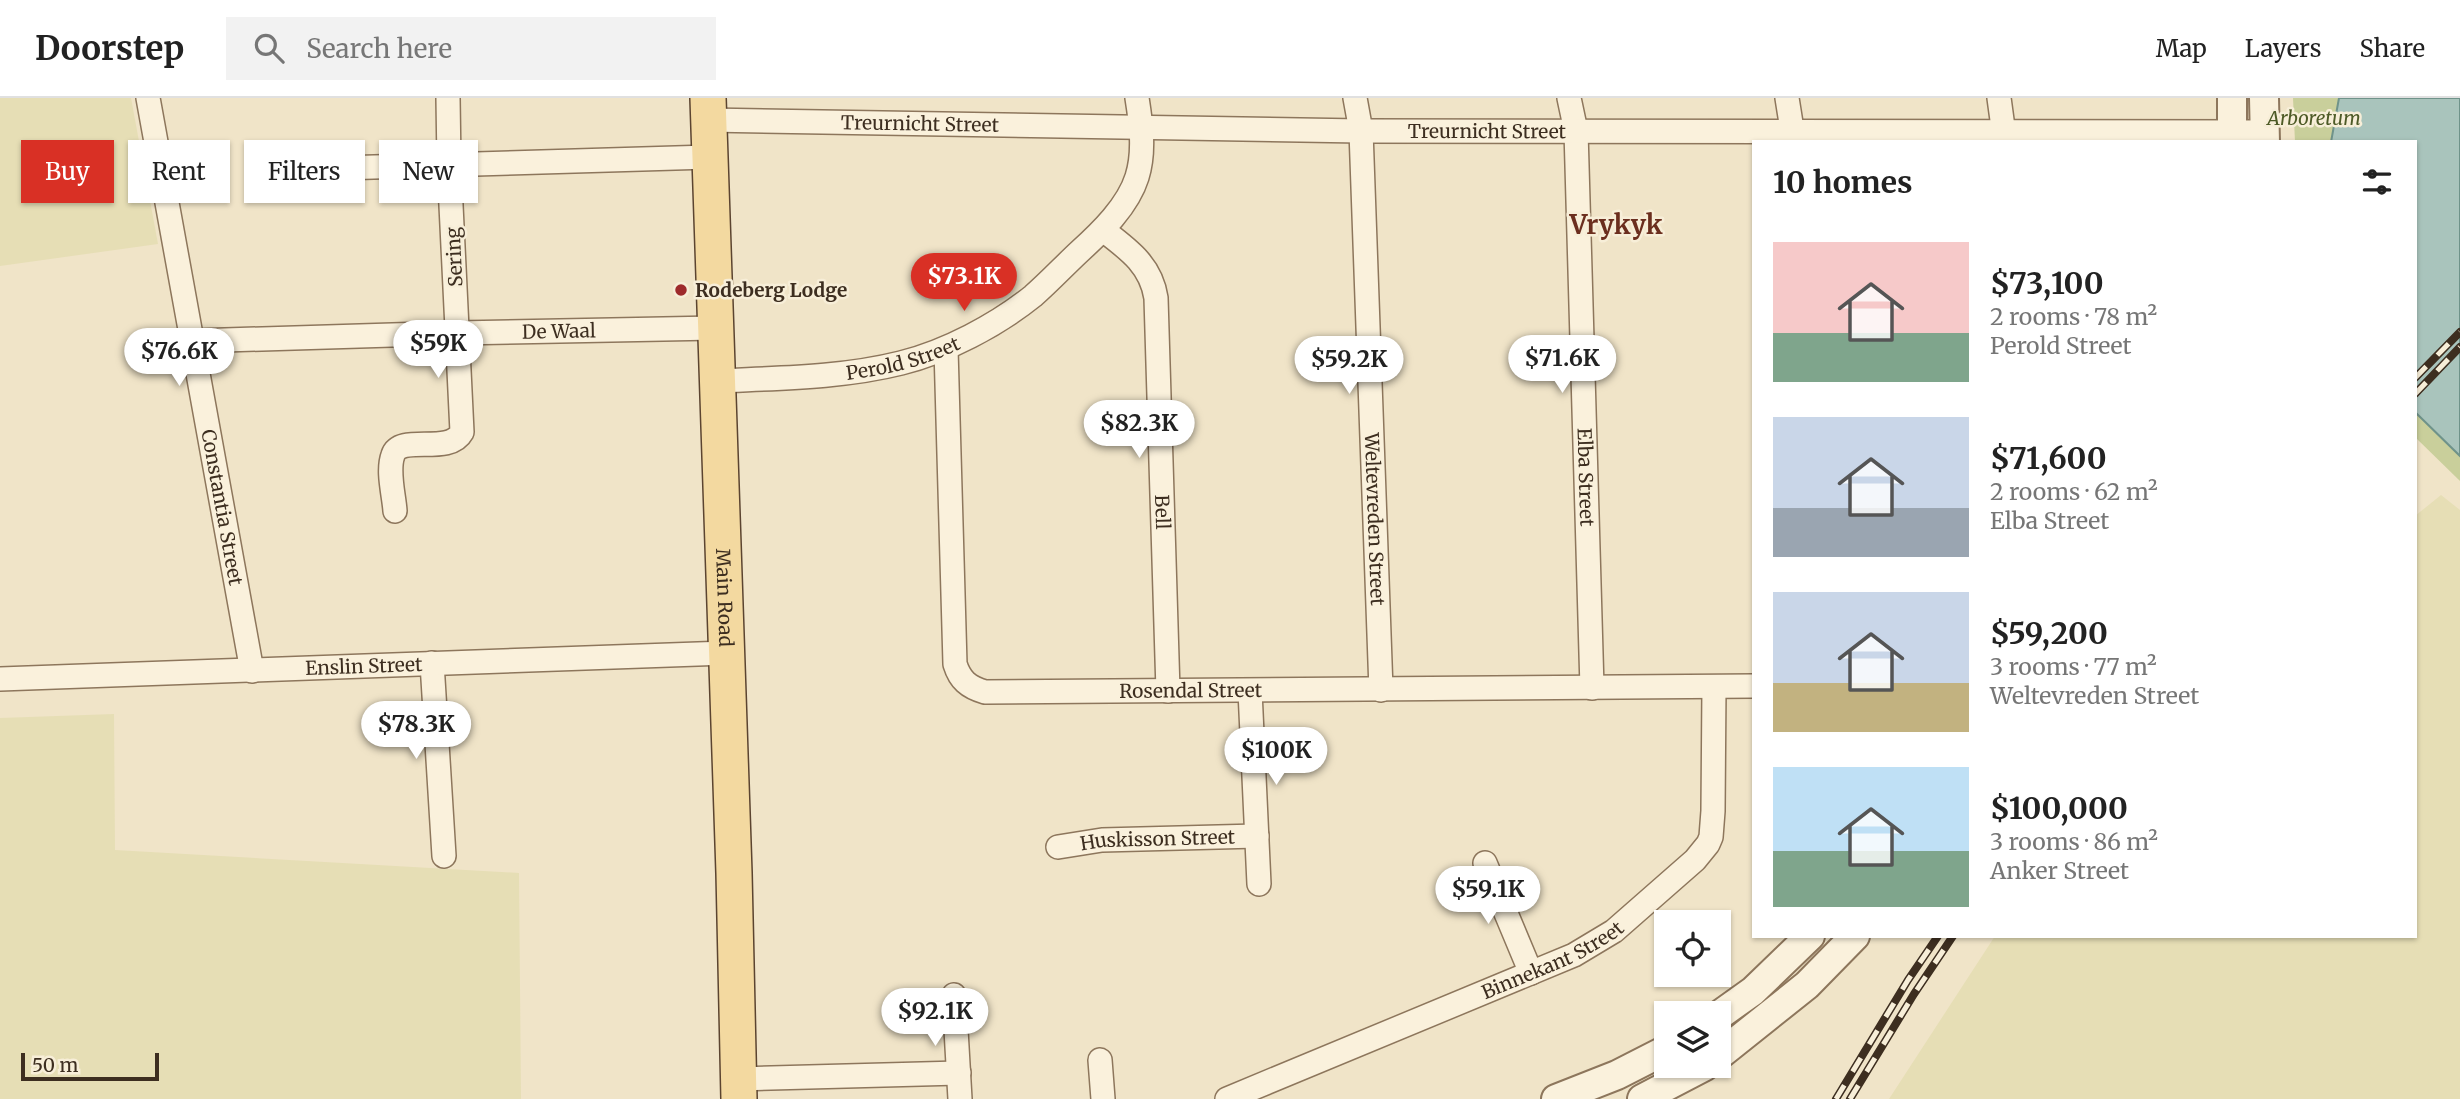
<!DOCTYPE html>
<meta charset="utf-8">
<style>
:root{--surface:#fff;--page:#f2f2f2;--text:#222;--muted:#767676;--line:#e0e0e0;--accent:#d93025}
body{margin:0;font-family:Merriweather,serif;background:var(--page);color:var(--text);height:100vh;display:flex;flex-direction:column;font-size:26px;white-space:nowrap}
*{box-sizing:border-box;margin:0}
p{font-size:23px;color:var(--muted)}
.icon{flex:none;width:38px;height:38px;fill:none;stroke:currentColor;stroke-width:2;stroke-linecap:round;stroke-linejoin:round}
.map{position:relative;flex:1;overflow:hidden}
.sheet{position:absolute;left:1752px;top:42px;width:665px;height:798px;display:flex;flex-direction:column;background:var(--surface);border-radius:0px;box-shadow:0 2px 5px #0004}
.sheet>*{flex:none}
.hud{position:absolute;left:21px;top:42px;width:665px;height:63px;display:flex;gap:14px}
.fabs{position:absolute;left:1654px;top:812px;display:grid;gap:14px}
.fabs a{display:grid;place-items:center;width:77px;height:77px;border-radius:0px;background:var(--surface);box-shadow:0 2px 5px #0004;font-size:35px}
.scale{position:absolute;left:21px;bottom:18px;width:138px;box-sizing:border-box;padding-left:7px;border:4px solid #3d2e20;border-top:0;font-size:19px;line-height:24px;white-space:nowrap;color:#3d2e20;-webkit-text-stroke:5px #f7eed8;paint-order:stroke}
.price{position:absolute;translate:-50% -60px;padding:0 16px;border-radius:24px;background:#fff;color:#222;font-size:23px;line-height:46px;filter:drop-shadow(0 2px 4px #0008)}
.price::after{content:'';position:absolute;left:50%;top:42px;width:21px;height:16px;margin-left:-10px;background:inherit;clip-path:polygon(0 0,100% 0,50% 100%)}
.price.current{background:var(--accent);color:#fff}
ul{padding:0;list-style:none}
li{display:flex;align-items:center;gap:21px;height:175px;padding:0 21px}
li span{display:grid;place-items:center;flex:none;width:196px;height:140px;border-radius:0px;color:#555}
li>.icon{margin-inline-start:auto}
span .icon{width:84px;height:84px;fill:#fffc;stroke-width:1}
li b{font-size:30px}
h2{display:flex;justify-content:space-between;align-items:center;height:84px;padding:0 21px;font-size:30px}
.tag{padding:0 24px;border-radius:0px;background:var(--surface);box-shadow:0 2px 5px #0004;font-size:24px;line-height:63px}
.tag.current{background:var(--accent);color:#fff}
header{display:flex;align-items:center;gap:42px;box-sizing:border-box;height:98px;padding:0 35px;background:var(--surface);border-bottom:2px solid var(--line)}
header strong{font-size:33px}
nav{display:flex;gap:38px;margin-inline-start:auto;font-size:24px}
.search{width:490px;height:63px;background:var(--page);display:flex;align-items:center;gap:18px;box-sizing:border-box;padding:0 24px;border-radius:0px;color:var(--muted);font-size:26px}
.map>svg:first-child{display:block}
.farmland{fill:#e6deb5}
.green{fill:#c9cf9b}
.water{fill:#a9c4bc;stroke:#6f938a;stroke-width:2}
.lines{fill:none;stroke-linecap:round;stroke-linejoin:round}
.minor-casing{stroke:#8d765c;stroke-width:26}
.tertiary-casing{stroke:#8d765c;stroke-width:32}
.primary-casing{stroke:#5b4430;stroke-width:38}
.minor{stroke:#faf1dc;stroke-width:23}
.tertiary{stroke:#faf1dc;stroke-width:28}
.primary{stroke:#f3d9a0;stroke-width:35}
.rail-casing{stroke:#3d2e20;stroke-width:8}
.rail{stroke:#f7eed8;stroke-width:5;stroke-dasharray:16;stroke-linecap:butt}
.poi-dot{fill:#9e2a2b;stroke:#f7eed8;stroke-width:2.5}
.labels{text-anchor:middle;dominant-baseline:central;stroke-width:5;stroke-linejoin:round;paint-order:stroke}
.park-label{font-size:19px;font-style:italic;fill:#4d5a26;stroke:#f7eed8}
.street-label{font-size:19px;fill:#3d2e20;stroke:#f7eed8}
.poi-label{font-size:19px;font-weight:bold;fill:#3d2e20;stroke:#f7eed8;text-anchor:start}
.district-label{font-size:26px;font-weight:bold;fill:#6b2e1e;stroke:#f7eed8}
</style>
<header>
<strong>Doorstep</strong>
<div class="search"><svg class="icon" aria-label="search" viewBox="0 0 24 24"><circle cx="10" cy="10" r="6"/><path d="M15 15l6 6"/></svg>Search here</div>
<nav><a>Map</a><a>Layers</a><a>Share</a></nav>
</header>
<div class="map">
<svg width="2460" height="1001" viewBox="0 0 2460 1001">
<rect width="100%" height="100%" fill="#f0e4c8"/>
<g class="farmland">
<path d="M0 0H131L158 146 0 168Z"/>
<path d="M2441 397 2460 412V1001H1889L1995 838H2415V418Z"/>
<path d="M114 616 115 752 519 775 521 1001H0V620Z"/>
</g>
<g class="green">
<path d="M2293 0H2339L2331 44H2295Z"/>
<path d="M2415 314 2460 358V383L2415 339Z"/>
</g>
<path class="water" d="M2339 0H2460V358L2415 314V44H2331Z"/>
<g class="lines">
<g class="minor-casing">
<g id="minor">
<path id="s1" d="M148 0 252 573"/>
<path id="s2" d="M1355 0 1361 33 1381 592"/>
<path id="s3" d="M1569 0 1576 33 1592 590"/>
<path d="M1787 0 1794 44"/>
<path d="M1999 0 2005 44"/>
<path id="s4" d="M708 22 1361 33 2265 34"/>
<path d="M340 70 709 59"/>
<path id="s5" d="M1103 132C1128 151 1151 167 1156 200L1168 593"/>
<path id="s6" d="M193 243 457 235 715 230"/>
<path id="s7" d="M946 251 955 566C960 582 968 589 985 594L1754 588"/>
<path id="s8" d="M716 283C778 280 841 280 901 265 946 254 997 227 1033 198 1049 184 1064 168 1079 154 1101 134 1128 108 1137 79 1145 54 1141 25 1137 0"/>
<path d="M395 413C394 397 387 373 393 357 400 335 449 358 462 334L449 66 448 0"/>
<path d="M432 565 444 758"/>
<path id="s9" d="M0 581 726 555"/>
<path d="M1250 593 1259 786"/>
<path id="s10" d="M1058 749 1102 742 1257 738"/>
<path d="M1485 765 1531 875"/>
<path d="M954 897 960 1001"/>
<path d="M1100 962 1103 1001"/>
<path d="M738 981 959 975"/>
<path id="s11" d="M1227 1001 1574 857 1614 833 1695 762 1708 746 1711 739 1713 713 1714 589"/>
</g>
</g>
<g class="tertiary-casing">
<g id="tertiary">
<path d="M2232 0V44"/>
<path d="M2264 0 2265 44"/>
<path d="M1718 918 1753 893 1810 838"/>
<path d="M1718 958 1807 887 1855 838"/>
<path d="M1556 1001 1617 977 1666 952"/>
<path d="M1642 1001 1705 968"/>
</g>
</g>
<g class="primary-casing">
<g id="primary">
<path id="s12" d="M708 0 734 775 739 1001"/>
</g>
</g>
<use href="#minor" class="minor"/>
<use href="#tertiary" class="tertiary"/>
<use href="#primary" class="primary"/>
<g class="rail-casing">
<g id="rail">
<path d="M2415 280 2460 234"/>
<path d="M2415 296 2460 249"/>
<path d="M1836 1001 1908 882 1938 838"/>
<path d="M1850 1001 1914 896 1953 838"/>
</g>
</g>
<use href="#rail" class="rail"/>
</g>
<circle class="poi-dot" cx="681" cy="192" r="7"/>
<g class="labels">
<g class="park-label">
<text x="2314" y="20">Arboretum</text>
</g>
<g class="street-label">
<text stroke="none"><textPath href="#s4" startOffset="212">Treurnicht Street</textPath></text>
<text stroke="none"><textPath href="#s4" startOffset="779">Treurnicht Street</textPath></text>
<text transform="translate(454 159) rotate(-93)">Sering</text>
<text stroke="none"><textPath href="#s6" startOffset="366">De Waal</textPath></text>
<text stroke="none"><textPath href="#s8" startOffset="189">Perold Street</textPath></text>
<text stroke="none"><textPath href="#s3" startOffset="380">Elba Street</textPath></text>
<text stroke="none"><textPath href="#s1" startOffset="416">Constantia Street</textPath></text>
<text stroke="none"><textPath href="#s5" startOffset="303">Bell</textPath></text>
<text stroke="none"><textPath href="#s2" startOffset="422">Weltevreden Street</textPath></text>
<text stroke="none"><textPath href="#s12" startOffset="500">Main Road</textPath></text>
<text stroke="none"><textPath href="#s9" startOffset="364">Enslin Street</textPath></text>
<text stroke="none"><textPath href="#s7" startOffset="564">Rosendal Street</textPath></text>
<text stroke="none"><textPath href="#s10" startOffset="100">Huskisson Street</textPath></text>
<text stroke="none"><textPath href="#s11" startOffset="354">Binnekant Street</textPath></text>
</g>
<g class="poi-label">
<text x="695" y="192">Rodeberg Lodge</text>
</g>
<g class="district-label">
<text x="1616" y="126">Vrykyk</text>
</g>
</g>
</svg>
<div class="fabs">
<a><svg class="icon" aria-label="locate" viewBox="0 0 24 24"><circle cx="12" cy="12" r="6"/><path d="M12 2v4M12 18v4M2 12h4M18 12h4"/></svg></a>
<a><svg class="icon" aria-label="layers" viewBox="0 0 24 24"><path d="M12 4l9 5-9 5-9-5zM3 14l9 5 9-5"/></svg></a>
</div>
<div class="scale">50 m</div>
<b class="price current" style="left:964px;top:215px">$73.1K</b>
<b class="price" style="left:438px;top:282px">$59K</b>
<b class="price" style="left:179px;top:290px">$76.6K</b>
<b class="price" style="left:1562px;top:297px">$71.6K</b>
<b class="price" style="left:1349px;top:298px">$59.2K</b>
<b class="price" style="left:1139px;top:362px">$82.3K</b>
<b class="price" style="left:416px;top:663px">$78.3K</b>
<b class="price" style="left:1276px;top:689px">$100K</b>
<b class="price" style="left:1488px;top:828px">$59.1K</b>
<b class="price" style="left:935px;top:950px">$92.1K</b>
<div class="hud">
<a class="tag current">Buy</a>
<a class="tag">Rent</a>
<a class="tag">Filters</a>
<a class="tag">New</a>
</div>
<section class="sheet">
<h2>10 homes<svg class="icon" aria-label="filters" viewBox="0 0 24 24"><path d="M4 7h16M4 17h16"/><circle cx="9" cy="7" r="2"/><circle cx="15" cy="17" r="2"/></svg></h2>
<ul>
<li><span style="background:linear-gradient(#f6c9c9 65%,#7fa58c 0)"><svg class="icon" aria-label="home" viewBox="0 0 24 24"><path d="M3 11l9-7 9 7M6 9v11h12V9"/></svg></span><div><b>$73,100</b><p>2 rooms · 78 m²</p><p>Perold Street</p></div></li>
<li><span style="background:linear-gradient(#c9d6e8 65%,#9aa5b1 0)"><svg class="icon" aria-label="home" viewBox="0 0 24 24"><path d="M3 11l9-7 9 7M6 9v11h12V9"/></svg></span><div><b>$71,600</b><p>2 rooms · 62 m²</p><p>Elba Street</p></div></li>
<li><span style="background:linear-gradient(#c9d6e8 65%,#c2b280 0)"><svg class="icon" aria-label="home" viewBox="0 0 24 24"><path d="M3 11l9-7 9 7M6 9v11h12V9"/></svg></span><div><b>$59,200</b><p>3 rooms · 77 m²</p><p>Weltevreden Street</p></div></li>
<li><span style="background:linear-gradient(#bfe0f5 60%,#7fa58c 0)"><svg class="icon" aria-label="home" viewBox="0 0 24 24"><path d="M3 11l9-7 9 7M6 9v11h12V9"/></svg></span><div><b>$100,000</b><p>3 rooms · 86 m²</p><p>Anker Street</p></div></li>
</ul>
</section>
</div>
